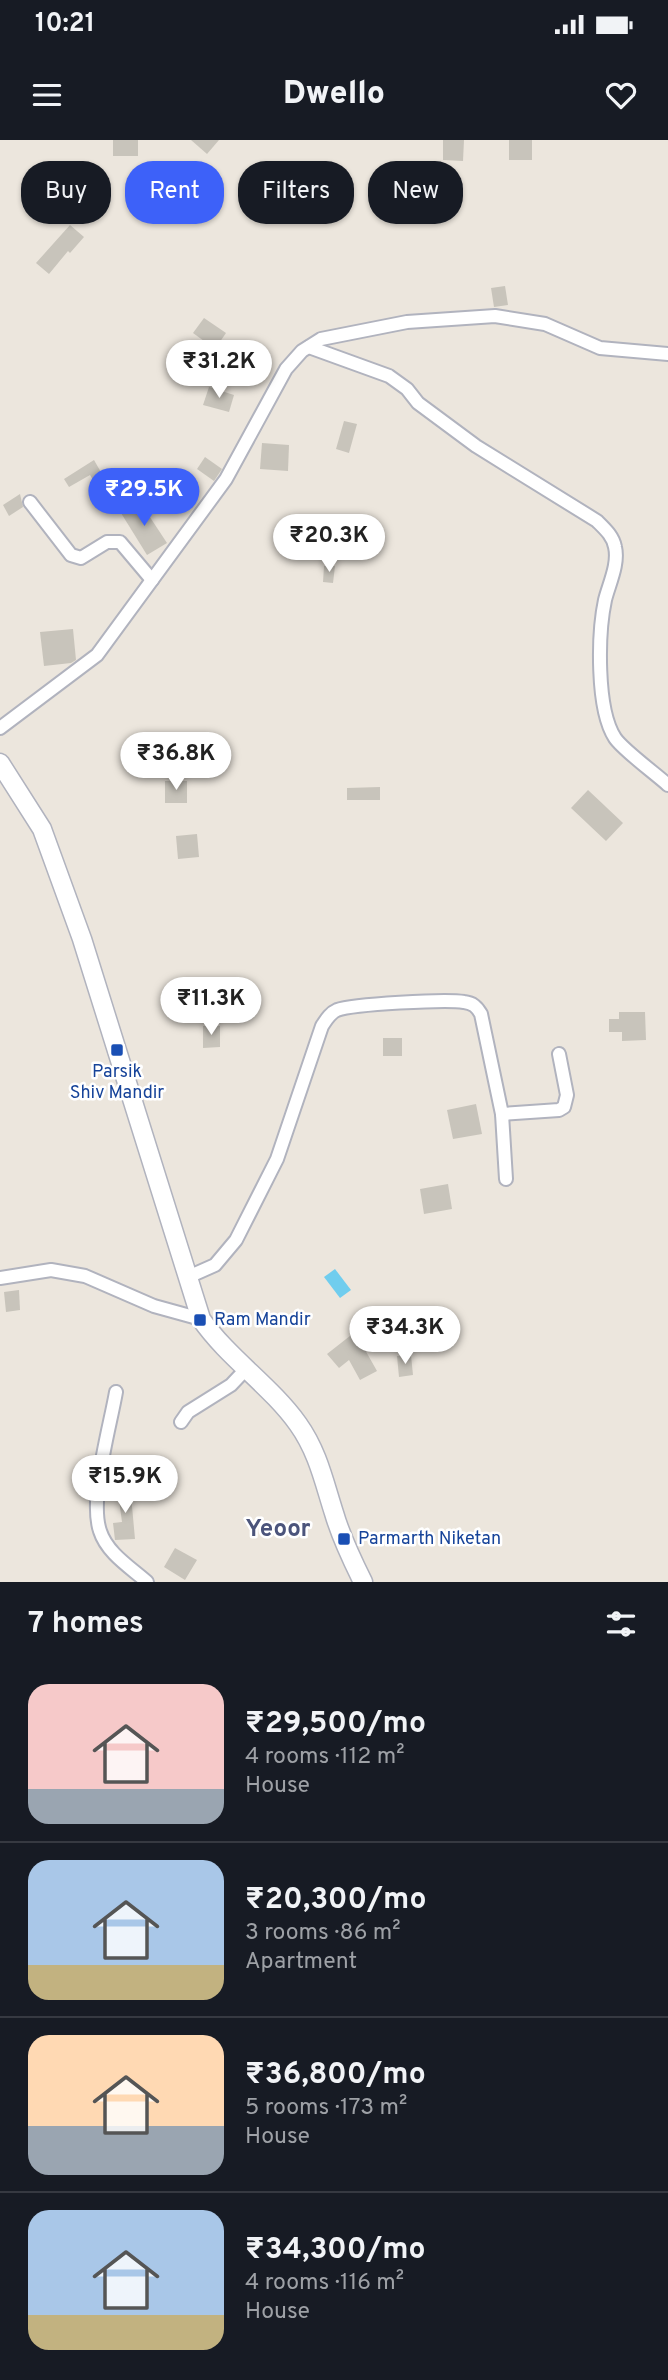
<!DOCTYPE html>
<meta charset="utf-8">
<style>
:root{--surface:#171b24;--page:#242831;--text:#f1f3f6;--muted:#9ea1a6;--line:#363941;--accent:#3d61f9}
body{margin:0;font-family:Overpass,sans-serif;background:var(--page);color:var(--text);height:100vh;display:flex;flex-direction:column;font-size:26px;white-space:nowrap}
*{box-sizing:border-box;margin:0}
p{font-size:23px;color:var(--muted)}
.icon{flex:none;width:38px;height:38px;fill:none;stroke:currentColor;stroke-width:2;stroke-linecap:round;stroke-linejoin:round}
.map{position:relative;height:1442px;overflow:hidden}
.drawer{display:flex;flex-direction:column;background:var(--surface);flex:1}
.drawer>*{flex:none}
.hud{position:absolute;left:21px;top:21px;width:626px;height:63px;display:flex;gap:14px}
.price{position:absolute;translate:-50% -60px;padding:0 16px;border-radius:24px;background:#fff;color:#222;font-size:23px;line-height:46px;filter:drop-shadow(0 2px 4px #0008)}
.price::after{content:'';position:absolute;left:50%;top:42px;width:21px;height:16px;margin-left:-10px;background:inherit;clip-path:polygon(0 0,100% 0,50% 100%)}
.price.selected{background:var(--accent);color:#fff}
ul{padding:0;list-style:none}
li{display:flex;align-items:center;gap:21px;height:175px;padding:0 28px}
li+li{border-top:2px solid var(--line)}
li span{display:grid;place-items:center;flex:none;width:196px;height:140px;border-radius:21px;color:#555}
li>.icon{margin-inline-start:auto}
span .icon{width:84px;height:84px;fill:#fffc;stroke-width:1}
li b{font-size:30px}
h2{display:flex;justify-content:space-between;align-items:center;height:84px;padding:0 28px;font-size:30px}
.pill{padding:0 24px;border-radius:28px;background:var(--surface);box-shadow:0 2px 5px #0004;font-size:24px;line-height:63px}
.pill.selected{background:var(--accent);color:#fff}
.status{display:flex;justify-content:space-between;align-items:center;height:49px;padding:0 35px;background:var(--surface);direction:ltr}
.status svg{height:19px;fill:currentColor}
header{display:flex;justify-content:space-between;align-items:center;height:91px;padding:0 28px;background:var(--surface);font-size:32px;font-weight:800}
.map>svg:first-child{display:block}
.water{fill:#70cdee}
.building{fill:#c8c4bb}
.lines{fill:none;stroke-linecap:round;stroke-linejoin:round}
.street-casing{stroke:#b1b3be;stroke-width:16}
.secondary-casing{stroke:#b1b3be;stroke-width:21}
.street{stroke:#fff;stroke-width:12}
.secondary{stroke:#fff;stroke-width:18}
.transit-dot{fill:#1a4fb4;stroke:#fff;stroke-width:2.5}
.labels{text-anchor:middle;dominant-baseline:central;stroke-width:5;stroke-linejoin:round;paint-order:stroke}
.transit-label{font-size:18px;fill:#164399;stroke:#fff;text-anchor:start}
.district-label{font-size:24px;font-weight:bold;fill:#4b547b;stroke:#fff}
</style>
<div class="status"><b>10:21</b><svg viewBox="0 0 49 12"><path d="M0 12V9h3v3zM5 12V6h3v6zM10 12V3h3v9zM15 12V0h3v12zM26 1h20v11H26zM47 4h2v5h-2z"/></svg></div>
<header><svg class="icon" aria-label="menu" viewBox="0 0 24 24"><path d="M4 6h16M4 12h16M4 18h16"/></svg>Dwello<svg class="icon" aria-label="heart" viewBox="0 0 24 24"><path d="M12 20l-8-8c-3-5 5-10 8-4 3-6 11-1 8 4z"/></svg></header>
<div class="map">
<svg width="668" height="1442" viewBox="0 0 668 1442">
<rect width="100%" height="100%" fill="#ece6dd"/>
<path class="water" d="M335 1129 351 1150 340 1158 324 1137Z"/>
<g class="building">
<rect x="113" y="0" width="25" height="16"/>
<path d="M191 0H219L207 14Z"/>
<path d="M443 0H464L463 21 443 20Z"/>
<rect x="509" y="0" width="23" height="20"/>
<path d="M60 34 95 55 86 71 50 51Z"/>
<path d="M431 36 437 53 418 60 411 43Z"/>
<path d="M70 85 84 97 70 113 68 111 49 134 36 123Z"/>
<path d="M505 146 508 165 494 167 491 148Z"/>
<path d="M204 178 226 193 215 209 193 193Z"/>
<path d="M209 247 234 255 229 272 203 265Z"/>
<path d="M344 281 357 284 349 313 336 309Z"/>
<path d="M262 303 289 305 288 331 260 329Z"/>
<path d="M205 317 222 329 214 341 197 329Z"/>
<path d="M94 320 102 334 93 340 90 335 69 347 64 339Z"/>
<path d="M20 354 23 367 9 376 3 365Z"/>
<path d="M140 362 167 403 147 415 121 373Z"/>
<path d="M324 426H335L333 443 323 442Z"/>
<path d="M73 489 76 520 71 523 44 526 40 492Z"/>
<rect x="165" y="641" width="22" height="22"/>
<path d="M380 647V660H347V648Z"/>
<path d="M588 650 623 683 606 701 571 668Z"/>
<path d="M197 694 199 717 178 719 176 696Z"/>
<path d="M619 872H645L646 900 622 901V892H609V879H619Z"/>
<path d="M203 886H220V907L203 908Z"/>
<rect x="383" y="898" width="19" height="18"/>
<path d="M476 964 482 994 453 999 447 970Z"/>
<path d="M448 1044 452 1069 424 1074 420 1049Z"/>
<path d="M19 1150 20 1170 6 1172 4 1152Z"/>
<path d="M355 1192 366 1206 364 1208 377 1231 360 1240 349 1220 339 1228 327 1214Z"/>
<path d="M411 1215 413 1235 399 1237 397 1216Z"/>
<path d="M130 1344 135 1399 115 1400 113 1383 122 1382 117 1345Z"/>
<path d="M175 1408 197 1420 185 1440 164 1427Z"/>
</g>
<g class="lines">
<g class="street-casing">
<g id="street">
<path d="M309 207 389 236 407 249 418 263 476 306 597 381C605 389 613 396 615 407 619 424 609 444 605 460 598 493 596 569 615 598 623 610 656 634 668 645"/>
<path d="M30 362 71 415 81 418 107 402H120L152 440"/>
<path d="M0 588 97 515 226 339 286 229 302 211 321 199 407 182 495 176 545 184 600 208 668 214"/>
<path d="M502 974 559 970 564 967 567 955 559 914"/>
<path d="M188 1137 215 1125 236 1100 277 1019 322 886C326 880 330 873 337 870 353 864 446 859 464 862 473 863 477 867 481 874L502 974 506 1039"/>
<path d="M0 1138 51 1130 85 1136 154 1166 201 1179"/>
<path d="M116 1252C110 1287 89 1359 100 1391 107 1413 130 1427 147 1442"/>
<path d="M181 1282 188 1272 231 1245 247 1228"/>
</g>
</g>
<g class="secondary-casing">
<path id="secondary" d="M0 623 42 689 82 799 201 1179C228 1218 271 1246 298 1284 318 1312 324 1342 334 1373 341 1397 352 1420 363 1442"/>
</g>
<use href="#street" class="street"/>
<use href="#secondary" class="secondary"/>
</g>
<g class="transit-dot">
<rect x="110" y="903" width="14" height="14" rx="3.5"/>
<rect x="193" y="1173" width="14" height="14" rx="3.5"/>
<rect x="337" y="1392" width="14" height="14" rx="3.5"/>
</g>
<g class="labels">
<g class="transit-label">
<text x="117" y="932" text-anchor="middle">Parsik<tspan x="117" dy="21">Shiv Mandir</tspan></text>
<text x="214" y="1180">Ram Mandir</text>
<text x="358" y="1399">Parmarth Niketan</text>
</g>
<g class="district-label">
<text x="278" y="1390">Yeoor</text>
</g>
</g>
</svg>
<b class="price" style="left:219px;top:260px">₹31.2K</b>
<b class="price selected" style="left:144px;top:388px">₹29.5K</b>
<b class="price" style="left:329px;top:434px">₹20.3K</b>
<b class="price" style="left:176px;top:652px">₹36.8K</b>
<b class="price" style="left:211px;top:897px">₹11.3K</b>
<b class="price" style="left:405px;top:1226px">₹34.3K</b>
<b class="price" style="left:125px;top:1375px">₹15.9K</b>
<div class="hud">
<a class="pill">Buy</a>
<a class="pill selected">Rent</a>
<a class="pill">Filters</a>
<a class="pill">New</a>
</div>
</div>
<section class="drawer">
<h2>7 homes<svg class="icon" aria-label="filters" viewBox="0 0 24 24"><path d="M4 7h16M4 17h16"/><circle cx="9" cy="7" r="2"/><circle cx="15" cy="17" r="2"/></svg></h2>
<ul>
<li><span style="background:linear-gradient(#f6c9c9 75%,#9aa5b1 0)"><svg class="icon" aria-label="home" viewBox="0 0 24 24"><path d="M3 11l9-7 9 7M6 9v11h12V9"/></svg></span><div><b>₹29,500/mo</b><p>4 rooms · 112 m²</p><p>House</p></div></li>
<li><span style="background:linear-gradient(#a9c7e8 75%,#c2b280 0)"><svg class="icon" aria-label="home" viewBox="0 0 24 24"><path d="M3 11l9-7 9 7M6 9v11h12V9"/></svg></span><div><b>₹20,300/mo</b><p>3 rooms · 86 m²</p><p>Apartment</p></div></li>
<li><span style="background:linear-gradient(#ffd9b3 65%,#9aa5b1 0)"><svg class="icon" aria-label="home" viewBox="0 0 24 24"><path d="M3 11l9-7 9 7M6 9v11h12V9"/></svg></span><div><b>₹36,800/mo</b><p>5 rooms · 173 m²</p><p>House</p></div></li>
<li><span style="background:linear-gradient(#a9c7e8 75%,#c2b280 0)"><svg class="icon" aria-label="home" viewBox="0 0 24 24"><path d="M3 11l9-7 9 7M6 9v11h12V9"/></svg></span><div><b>₹34,300/mo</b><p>4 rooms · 116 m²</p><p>House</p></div></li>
</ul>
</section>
